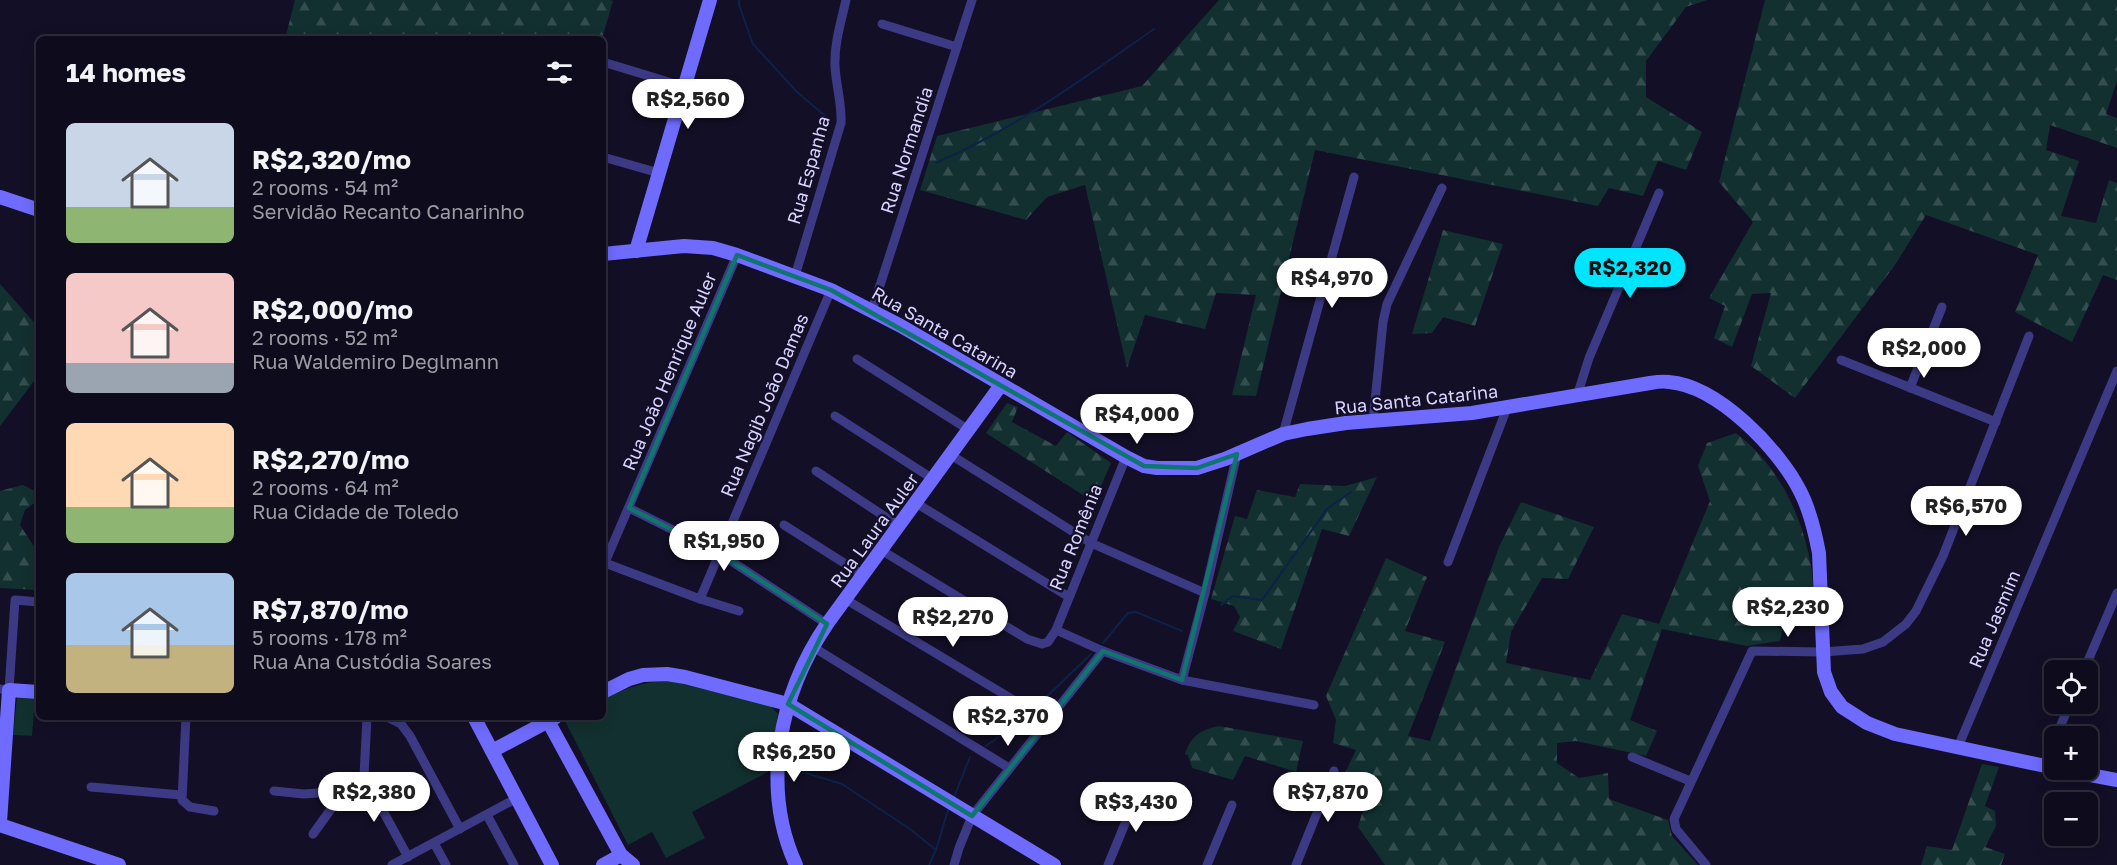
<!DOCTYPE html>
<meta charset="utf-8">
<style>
:root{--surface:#0e0b1c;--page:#171425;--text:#f1f3f6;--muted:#9b9ba3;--line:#2e2b3b;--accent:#00e5ff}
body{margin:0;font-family:"Golos Text",sans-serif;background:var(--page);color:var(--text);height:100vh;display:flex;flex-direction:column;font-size:22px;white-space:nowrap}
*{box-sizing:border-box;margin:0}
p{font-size:20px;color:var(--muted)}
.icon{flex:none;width:33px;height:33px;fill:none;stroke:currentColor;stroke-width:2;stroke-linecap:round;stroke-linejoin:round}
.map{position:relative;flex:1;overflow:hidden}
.panel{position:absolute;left:36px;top:36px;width:570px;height:684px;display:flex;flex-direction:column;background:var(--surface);border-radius:9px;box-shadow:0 3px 15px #0003,0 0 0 2px var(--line)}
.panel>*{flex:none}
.controls{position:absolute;left:2044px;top:660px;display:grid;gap:12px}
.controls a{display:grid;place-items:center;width:54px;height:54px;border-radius:9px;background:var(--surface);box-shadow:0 3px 15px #0003,0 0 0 2px var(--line);font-size:30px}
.price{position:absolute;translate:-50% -51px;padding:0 14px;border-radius:21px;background:#fff;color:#222;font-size:20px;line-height:39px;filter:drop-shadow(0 2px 3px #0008)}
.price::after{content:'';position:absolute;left:50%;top:36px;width:18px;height:14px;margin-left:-9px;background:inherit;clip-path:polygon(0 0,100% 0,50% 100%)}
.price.active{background:var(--accent);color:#111}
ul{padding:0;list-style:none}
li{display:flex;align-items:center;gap:18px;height:150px;padding:0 30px}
li span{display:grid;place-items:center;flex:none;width:168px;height:120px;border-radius:9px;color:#555}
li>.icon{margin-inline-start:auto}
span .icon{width:72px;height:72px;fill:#fffc;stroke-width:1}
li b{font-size:26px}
h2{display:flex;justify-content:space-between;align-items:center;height:72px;padding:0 30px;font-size:26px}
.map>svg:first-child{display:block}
.green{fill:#12302f}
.forest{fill:url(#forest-firs)}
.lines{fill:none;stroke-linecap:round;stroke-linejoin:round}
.stream{stroke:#0c2248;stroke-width:2}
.street{stroke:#3d3a85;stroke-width:9}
.secondary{stroke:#6f6bff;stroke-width:14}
.marked{fill:none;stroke:#0f766e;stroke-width:4.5;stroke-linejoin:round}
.labels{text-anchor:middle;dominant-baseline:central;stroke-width:4.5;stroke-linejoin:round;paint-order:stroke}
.street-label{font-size:18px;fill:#d9d4ff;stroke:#130f26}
</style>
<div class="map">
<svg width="2117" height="865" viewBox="0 0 2117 865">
<defs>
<pattern id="forest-firs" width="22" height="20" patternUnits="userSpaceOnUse" patternTransform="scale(1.5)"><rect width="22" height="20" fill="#12302f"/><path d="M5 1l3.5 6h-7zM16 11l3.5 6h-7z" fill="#344d4e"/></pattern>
</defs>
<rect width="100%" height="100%" fill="#130f26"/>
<g class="green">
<path d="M667 680 771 706 778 714 768 772 692 812 705 838 666 858 652 832 628 845 564 719 569 717H603V699C624 689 643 682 667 680Z"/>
<path d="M17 697 35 698 32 736 13 735Z"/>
</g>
<g class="forest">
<path d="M295 0H610L613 1 602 39H285Z"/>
<path d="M1219 0H1707L1686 7 1646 61V97L1702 132 1686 170 1658 161 1643 196 1609 188 1598 206 1315 150 1256 396 1232 395 1256 295 1216 293 1205 329 1145 315 1127 368 1085 185 1047 197 1026 220 920 190 937 136 1142 86Z"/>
<path d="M1765 0H2117V81L2106 114 2117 118V148L2050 125 2046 150 2079 161 2061 216 2096 223 2109 180 2117 183V280L2103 275 2072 342 2015 312 2038 255 1926 215 1895 265 1795 398 1751 366 1771 293 1752 294 1732 347 1714 338 1725 306 1709 298 1753 222 1719 182Z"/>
<path d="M1443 230 1503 244 1475 326 1443 317 1432 333 1412 334Z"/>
<path d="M0 284 39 328 38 376 0 426Z"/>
<path d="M1007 403 1018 407 1012 422 1056 446 1067 432 1111 463 1094 502 986 433Z"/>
<path d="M1736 433C1786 471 1813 538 1814 600L1786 612 1780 641 1747 646 1662 629 1630 720 1657 731 1646 756 1576 741 1557 743V763L1579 778 1608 773 1609 799 1668 820 1672 836 1698 865H1385L1358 827 1366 800 1343 777 1356 750 1333 743 1336 720 1326 696 1386 558 1427 577 1405 631 1445 642 1408 736 1430 741 1499 547 1521 502 1594 527 1568 579 1542 578 1511 632 1506 663 1590 680 1622 614 1659 624 1710 501 1698 466 1707 443Z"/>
<path d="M1377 477 1349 536 1322 529 1281 649 1233 631 1240 617 1234 606 1211 599 1235 516 1247 519 1257 490 1295 497 1300 484 1345 486Z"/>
<path d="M23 485 35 491 37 501 25 510 20 525 33 545 39 550V590L0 588V491Z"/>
<path d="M1219 726 1303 741 1296 772 1245 756 1233 780 1192 768 1188 755 1185 754C1191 736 1200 730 1219 726Z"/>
<path d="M1982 764 1999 767 1985 806 1995 811 1996 826 1985 847 2005 854 2001 865H1921L1927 846 1952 850Z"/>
</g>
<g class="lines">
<g class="stream">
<path d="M739 0V5L753 44 797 92 831 121"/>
<path d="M936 163C1015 129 1084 78 1154 29"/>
<path d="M1221 605 1233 596 1262 600 1327 509 1351 492"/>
<path d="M1103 643 1128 613 1136 612 1182 631"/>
<path d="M1037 706 1091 654"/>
<path d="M986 746 1028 715"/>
<path d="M789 768 842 784 910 829 936 850"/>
<path d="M954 797 970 757"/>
<path d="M929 865 936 850 948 810"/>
</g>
<g class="street">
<path d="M882 24 957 47"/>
<path d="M603 62 685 87"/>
<path d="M603 157 659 173"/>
<path d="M795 276 841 123C842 103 836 86 835 66 834 44 841 22 846 0"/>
<path d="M872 310 972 0"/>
<path d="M857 359 969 430"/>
<path d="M1841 360 1996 422"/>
<path d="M1910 388 1942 307"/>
<path d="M1577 396 1589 358 1659 193"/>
<path d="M835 416 933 479"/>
<path d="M1373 421 1383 322 1387 304 1442 188"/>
<path d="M1283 434 1354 177"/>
<path d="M951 455 1091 543 1205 593"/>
<path d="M816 471 899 526"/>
<path d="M916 503 1069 597"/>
<path d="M629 508 719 553 827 624"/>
<path d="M784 525 863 575"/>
<path d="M881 550 1027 639 1042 644 1048 642 1056 630 1126 457"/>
<path d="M1448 562 1507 408"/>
<path d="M605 563 700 599 739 611"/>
<path d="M603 567 737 255"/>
<path d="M700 599 831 290"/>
<path d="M845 599 1047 720"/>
<path d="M1056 630 1103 651 1182 680 1314 705"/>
<path d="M813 647 1009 768"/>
<path d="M2084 670 2117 593"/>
<path d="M1182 680 1205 593 1237 454"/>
<path d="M0 689 9 690 15 600 39 602"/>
<path d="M186 717 182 800 190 807 214 811"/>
<path d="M367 717 364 776 408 857"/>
<path d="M387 717 401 724 410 736 460 829"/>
<path d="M2056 736 2070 704"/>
<path d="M1958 747 2117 371"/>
<path d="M1632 757 1690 781"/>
<path d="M2044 765 2055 739"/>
<path d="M91 787 181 795"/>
<path d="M274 791 304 794 344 791 364 776"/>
<path d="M487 815 514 865"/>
<path d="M313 834 344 791"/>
<path d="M434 843 446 865"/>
<path d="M392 865 517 798"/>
<path d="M954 865 959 848 972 816 1103 651"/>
<path d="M1108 865 1138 792"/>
<path d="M1207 865 1232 805"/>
<path d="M1296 865 1334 771"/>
<path d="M1706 865 1676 829 1674 819 1752 651 1823 652 1863 649 1883 642 1906 624 1916 611 1943 556 2029 336"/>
</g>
<g class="secondary">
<path d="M0 197 39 210"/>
<path d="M636 251 710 0"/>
<path d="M603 254 684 246 713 248 737 255 831 290 901 326 1126 457 1144 466 1157 468H1197L1225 459 1283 434 1307 429 1346 423 1472 413 1650 383C1656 382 1663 381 1669 382 1718 386 1779 449 1800 491 1810 510 1815 532 1819 553L1824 672 1831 692 1842 707 1867 723 1895 734 2055 768"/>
<path d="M603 692 629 679 643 675 667 674 685 677 788 704 1054 865"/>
<path d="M474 717 552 865"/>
<path d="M548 721 621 855 633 865"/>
<path d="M492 751 556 717"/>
<path d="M2064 770 2117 780"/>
<path d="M0 822 9 690 39 692"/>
<path d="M0 825 119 865"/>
<path d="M603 865 621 855"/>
<path d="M796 865C760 786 780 693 827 624L1001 385"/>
</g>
</g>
<path class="marked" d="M737 255 831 290 1144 466 1197 468 1237 454 1182 680 1103 651 972 816 788 704 827 624 719 553 629 508Z"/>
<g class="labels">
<g class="street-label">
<text transform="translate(906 150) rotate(-72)">Rua Normandia</text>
<text transform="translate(808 170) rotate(-74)">Rua Espanha</text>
<text transform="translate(945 332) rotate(30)">Rua Santa Catarina</text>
<text transform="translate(669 371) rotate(-67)">Rua João Henrique Auler</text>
<text transform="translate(1416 399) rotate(-6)">Rua Santa Catarina</text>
<text transform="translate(764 405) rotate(-67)">Rua Nagib João Damas</text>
<text transform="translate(874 530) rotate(-54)">Rua Laura Auler</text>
<text transform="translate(1075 537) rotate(-68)">Rua Romênia</text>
<text transform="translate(1994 619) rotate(-67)">Rua Jasmim</text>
</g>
</g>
</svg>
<div class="controls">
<a><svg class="icon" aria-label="locate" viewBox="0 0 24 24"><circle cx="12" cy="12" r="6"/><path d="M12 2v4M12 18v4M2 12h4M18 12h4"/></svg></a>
<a>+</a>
<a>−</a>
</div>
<b class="price" style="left:688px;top:130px">R$2,560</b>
<b class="price active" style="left:1630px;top:299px">R$2,320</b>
<b class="price" style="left:1332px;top:309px">R$4,970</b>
<b class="price" style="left:1924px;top:379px">R$2,000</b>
<b class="price" style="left:1137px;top:445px">R$4,000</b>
<b class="price" style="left:1966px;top:537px">R$6,570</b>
<b class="price" style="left:724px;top:572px">R$1,950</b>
<b class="price" style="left:1788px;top:638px">R$2,230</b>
<b class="price" style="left:953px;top:648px">R$2,270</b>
<b class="price" style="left:1008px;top:747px">R$2,370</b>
<b class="price" style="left:794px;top:783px">R$6,250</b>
<b class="price" style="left:374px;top:823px">R$2,380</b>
<b class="price" style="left:1328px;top:823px">R$7,870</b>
<b class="price" style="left:1136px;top:833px">R$3,430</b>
<section class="panel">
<h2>14 homes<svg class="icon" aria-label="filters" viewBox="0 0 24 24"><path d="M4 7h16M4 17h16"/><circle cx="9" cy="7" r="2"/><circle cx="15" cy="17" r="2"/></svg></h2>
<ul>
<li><span style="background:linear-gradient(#c9d6e8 70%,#8fb573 0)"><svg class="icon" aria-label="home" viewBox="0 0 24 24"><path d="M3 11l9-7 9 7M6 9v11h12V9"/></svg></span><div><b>R$2,320/mo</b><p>2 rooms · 54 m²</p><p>Servidão Recanto Canarinho</p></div></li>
<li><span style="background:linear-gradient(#f6c9c9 75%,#9aa5b1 0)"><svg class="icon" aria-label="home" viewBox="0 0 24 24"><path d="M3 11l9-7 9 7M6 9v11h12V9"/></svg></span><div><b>R$2,000/mo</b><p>2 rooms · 52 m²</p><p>Rua Waldemiro Deglmann</p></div></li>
<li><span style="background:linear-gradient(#ffd9b3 70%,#8fb573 0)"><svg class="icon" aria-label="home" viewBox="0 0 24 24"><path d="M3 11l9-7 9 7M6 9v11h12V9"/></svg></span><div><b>R$2,270/mo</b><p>2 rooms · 64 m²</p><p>Rua Cidade de Toledo</p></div></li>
<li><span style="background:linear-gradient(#a9c7e8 60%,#c2b280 0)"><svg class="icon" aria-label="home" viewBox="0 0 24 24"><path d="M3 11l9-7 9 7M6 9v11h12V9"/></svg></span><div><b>R$7,870/mo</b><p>5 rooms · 178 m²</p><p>Rua Ana Custódia Soares</p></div></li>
</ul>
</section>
</div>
